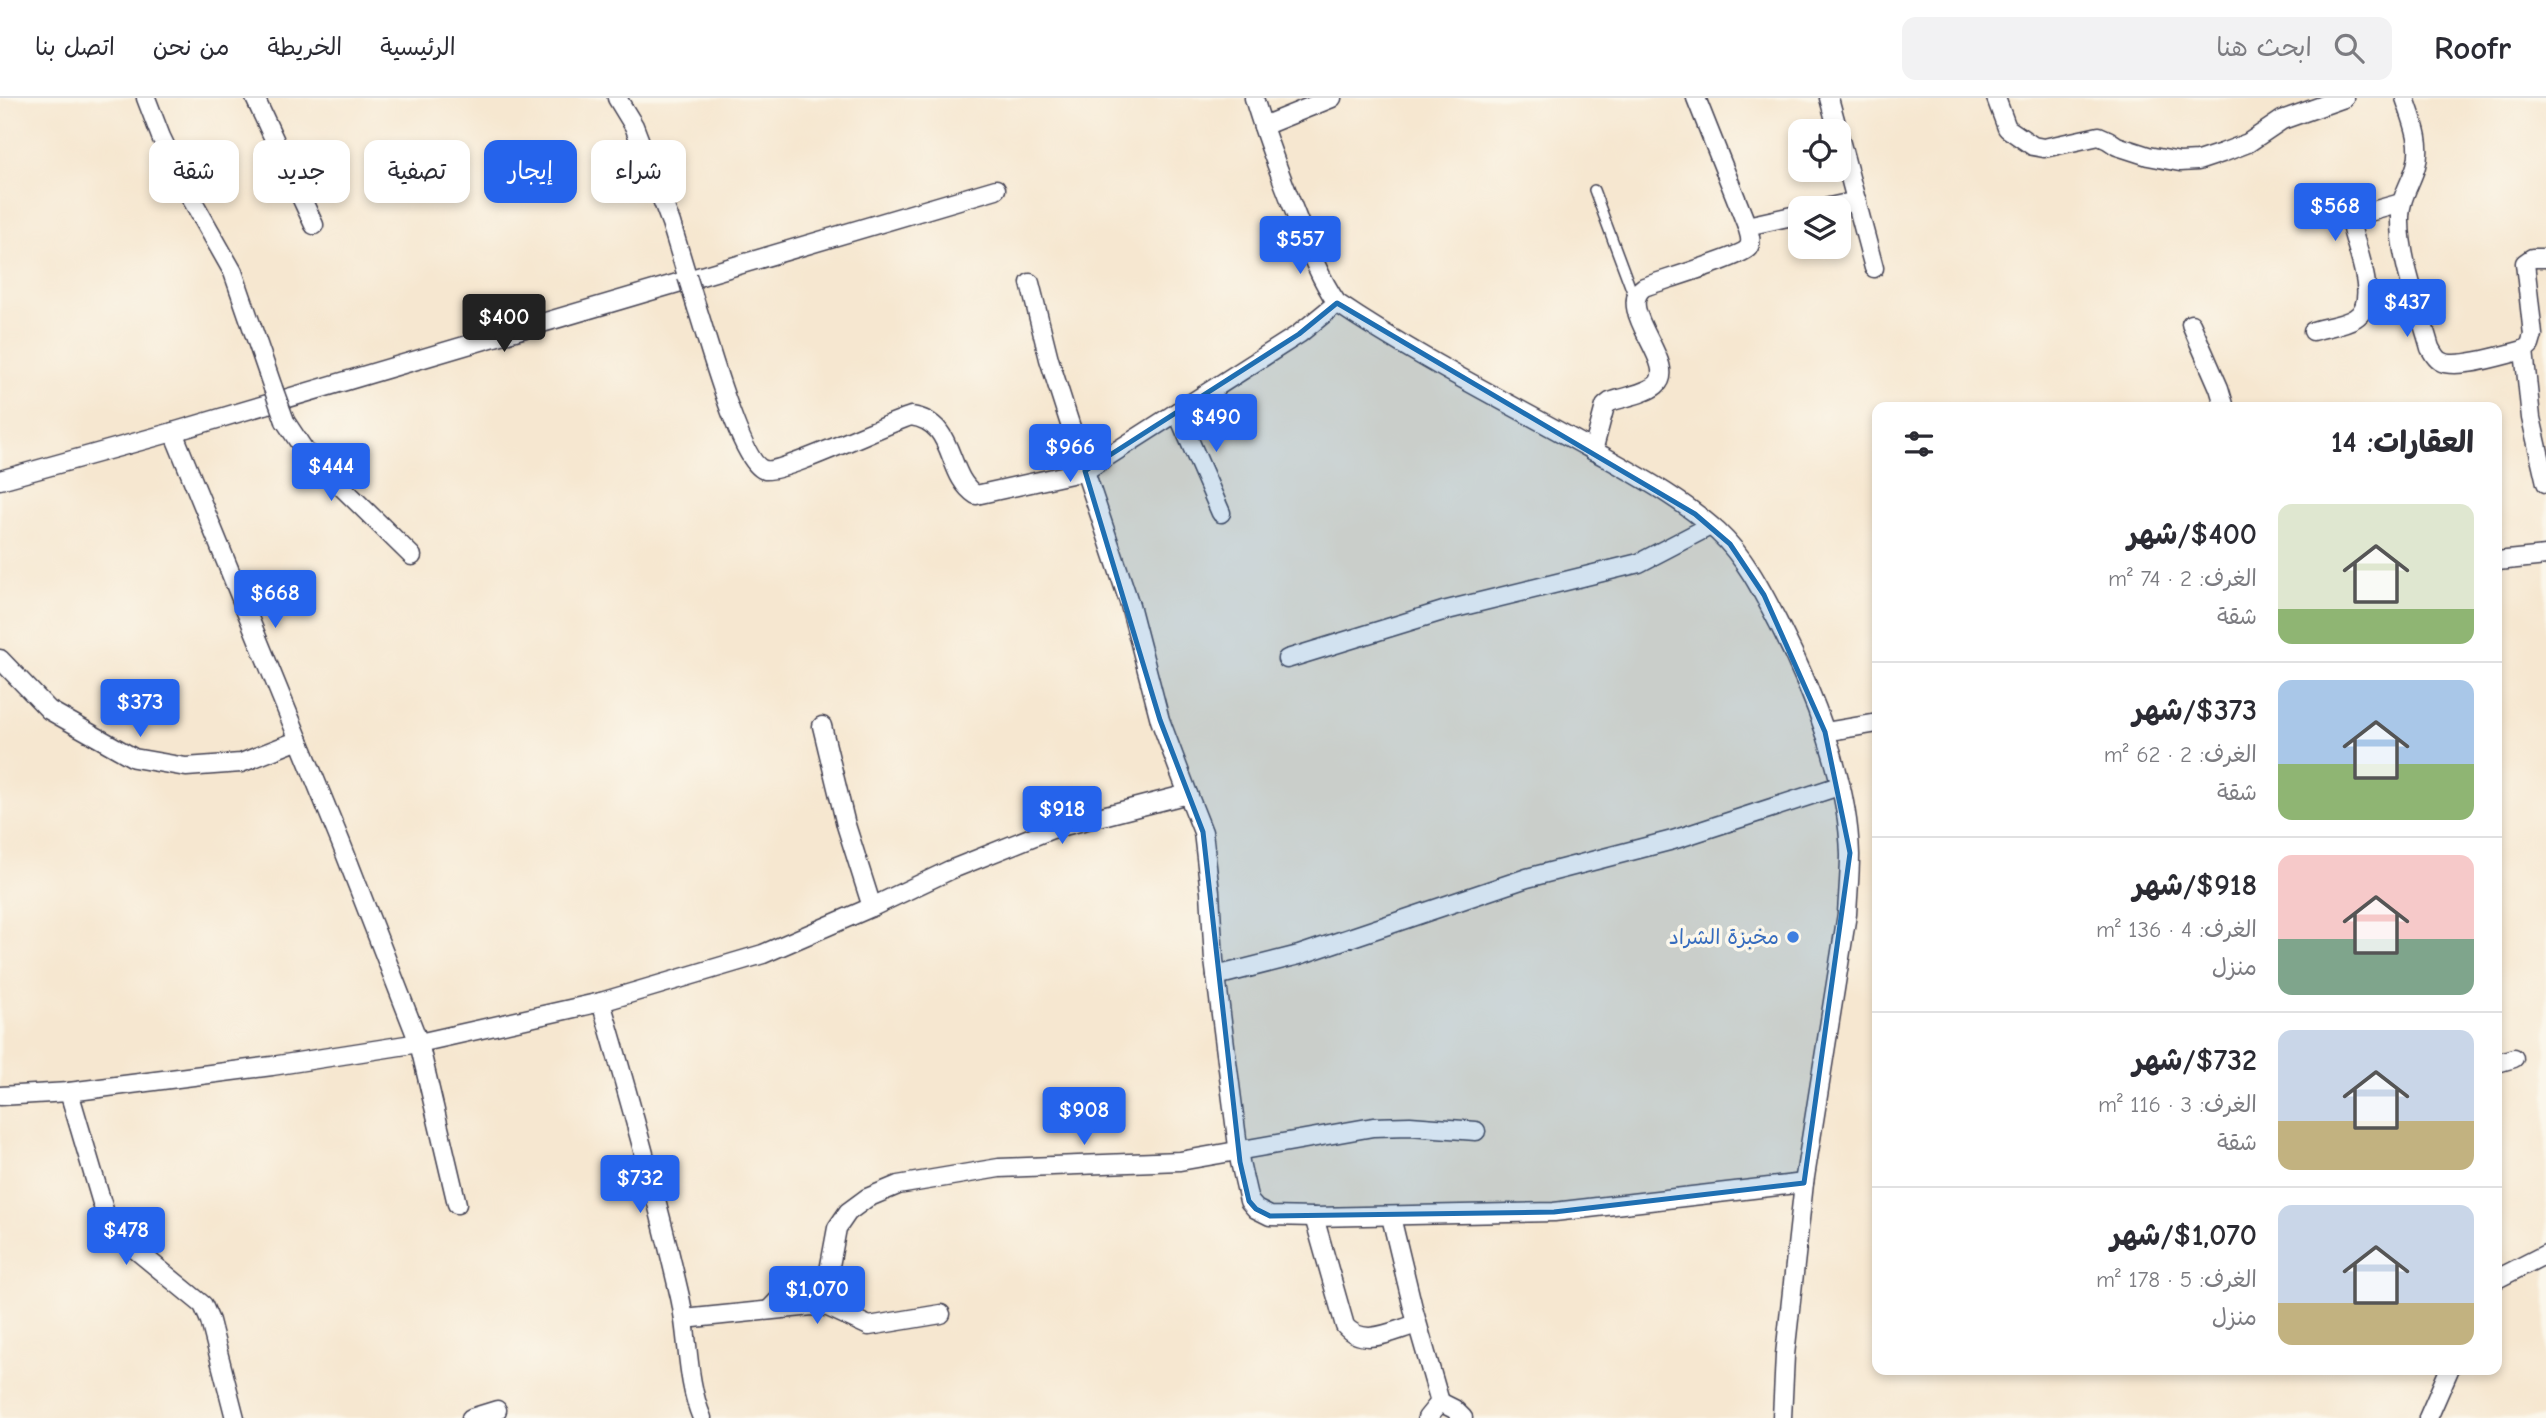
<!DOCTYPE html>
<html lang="ar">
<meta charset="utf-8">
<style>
:root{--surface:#fff;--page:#f2f2f3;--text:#2b2b33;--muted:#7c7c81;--line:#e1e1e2;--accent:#2563eb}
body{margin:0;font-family:"Comic Neue","Playpen Sans Arabic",sans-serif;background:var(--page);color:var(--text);direction:rtl;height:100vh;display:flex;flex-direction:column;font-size:26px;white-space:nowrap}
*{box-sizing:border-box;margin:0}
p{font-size:23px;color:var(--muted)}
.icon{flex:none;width:38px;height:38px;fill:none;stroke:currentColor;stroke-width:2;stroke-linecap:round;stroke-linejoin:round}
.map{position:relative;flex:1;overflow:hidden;direction:ltr}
.panel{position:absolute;left:1872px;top:304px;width:630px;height:973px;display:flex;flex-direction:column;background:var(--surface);border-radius:14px;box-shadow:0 4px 10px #0003;direction:rtl}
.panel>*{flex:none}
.guide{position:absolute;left:21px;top:42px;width:665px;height:63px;direction:rtl;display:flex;gap:14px}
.fabs{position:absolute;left:1788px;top:21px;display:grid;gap:14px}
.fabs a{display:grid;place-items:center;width:63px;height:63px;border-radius:14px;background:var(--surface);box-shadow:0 4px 10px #0003;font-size:35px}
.price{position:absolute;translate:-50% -60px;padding:0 16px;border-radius:7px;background:var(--accent);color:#fff;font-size:23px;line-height:46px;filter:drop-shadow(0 2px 4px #0008)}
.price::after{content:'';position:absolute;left:50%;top:42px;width:21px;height:16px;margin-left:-10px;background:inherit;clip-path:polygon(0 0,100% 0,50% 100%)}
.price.selected{background:#222;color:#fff}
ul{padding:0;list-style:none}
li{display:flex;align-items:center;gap:21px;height:175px;padding:0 28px}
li+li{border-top:2px solid var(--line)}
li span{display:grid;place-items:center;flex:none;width:196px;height:140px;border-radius:14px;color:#555}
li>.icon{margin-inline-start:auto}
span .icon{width:84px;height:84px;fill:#fffc;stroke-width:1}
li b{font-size:30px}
h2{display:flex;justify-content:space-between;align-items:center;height:84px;padding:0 28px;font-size:30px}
.tag{padding:0 24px;border-radius:14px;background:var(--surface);box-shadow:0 4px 10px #0003;font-size:24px;line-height:63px}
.tag.selected{background:var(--accent);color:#fff}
header{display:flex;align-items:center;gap:42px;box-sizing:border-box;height:98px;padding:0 35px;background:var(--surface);border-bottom:2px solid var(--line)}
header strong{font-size:33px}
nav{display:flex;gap:38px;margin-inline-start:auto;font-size:24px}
.search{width:490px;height:63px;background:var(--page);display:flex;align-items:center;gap:18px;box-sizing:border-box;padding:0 24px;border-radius:14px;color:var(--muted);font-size:26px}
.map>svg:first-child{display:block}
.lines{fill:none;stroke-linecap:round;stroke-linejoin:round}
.lane-casing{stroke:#424051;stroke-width:12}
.street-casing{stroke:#424051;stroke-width:21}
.lane{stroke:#fff;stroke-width:9}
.street{stroke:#fff;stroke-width:18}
.street-bridge-casing{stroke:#424051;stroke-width:21;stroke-linecap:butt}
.street-bridge{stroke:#fff;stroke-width:18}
.marked{fill:#1f6fb2;fill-opacity:0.2;stroke:#1f6fb2;stroke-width:5;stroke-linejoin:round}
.shop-dot{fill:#3f7fe0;stroke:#fbf7ec;stroke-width:2.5}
.labels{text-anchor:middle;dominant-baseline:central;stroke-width:7;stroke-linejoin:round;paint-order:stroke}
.shop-label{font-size:21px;fill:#366cbe;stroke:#fbf7ec;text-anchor:end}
</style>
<header>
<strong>Roofr</strong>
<div class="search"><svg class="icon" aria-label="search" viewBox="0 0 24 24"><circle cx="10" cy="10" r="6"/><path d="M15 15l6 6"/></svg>ابحث هنا</div>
<nav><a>الرئيسية</a><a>الخريطة</a><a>من نحن</a><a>اتصل بنا</a></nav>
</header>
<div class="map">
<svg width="2546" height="1320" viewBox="0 0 2546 1320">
<rect width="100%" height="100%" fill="#fbf7ec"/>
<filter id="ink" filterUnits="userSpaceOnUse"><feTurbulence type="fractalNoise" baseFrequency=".0143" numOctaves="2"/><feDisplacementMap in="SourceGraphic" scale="14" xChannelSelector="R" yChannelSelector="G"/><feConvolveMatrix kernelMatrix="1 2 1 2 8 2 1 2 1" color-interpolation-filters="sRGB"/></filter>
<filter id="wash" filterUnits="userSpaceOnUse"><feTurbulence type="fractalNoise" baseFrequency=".00686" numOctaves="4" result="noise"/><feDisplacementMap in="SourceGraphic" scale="28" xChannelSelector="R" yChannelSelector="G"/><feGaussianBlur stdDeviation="1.57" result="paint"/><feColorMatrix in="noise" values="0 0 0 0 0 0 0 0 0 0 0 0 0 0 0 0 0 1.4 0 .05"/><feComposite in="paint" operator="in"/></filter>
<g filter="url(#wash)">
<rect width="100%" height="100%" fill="#f6e7d0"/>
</g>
<g filter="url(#ink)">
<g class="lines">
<g class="lane-casing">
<path id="lane" d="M1594 92 1634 199"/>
</g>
<g class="street-casing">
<g id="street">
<path d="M146 0 161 39 186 91 233 174 273 290"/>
<path d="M255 0 314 127"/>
<path d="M617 0 634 28 671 125 687 178"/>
<path d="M1254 0C1266 41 1282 82 1298 122 1309 151 1319 179 1337 205 1417 259 1505 303 1589 350 1633 375 1681 400 1718 434 1745 459 1762 493 1779 526 1813 593 1848 681 1850 757 1850 777 1848 796 1847 816L1804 1085 1785 1257 1782 1320"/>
<path d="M1829 0 1838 33"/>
<path d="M1996 0 2007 30 2033 48 2044 50 2099 38 2108 42 2117 48 2148 58 2180 64 2198 63 2222 55 2248 45 2282 22 2344 0"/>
<path d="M2405 0C2412 21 2423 45 2416 68 2411 85 2400 100 2400 119 2399 160 2419 210 2430 250 2433 255 2435 260 2440 263 2456 273 2505 256 2524 252L2531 320 2546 385"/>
<path d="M1263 28 1332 0"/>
<path d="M1839 38 1874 170"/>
<path d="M1825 110 1857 103"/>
<path d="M1747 128 1801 116"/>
<path d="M697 210C706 236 741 367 765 372 781 376 885 326 911 318 957 324 945 377 976 397L1085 373 1049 261 1030 185"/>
<path d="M2191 226 2219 290 2225 310"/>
<path d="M2313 233C2326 229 2344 227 2355 220 2380 205 2357 153 2352 131L2353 122 2362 116 2401 105"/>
<path d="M2524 252 2530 247 2533 237 2525 165 2532 160H2546"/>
<path d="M1177 314 1221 415"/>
<path d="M285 323 305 353 412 458"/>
<path d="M173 334 341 745 419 945 457 1106"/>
<path d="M1593 353 1605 308 1610 304C1624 299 1645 296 1656 287 1680 267 1613 210 1644 189 1660 183 1741 159 1748 150 1753 143 1749 136 1747 128L1696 0"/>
<path d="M0 382 173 334 996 91"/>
<path d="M2497 463 2546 458"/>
<path d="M0 561 49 612 134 660 186 669 241 665 299 642"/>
<path d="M1287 561 1443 513 1639 465 1710 428"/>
<path d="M822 628 846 727 872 809"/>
<path d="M1825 634 1878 625"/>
<path d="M1188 696 1160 622 1130 507 1085 373 1299 236 1337 205"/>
<path d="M1216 878 1299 857 1527 780 1673 742 1839 688"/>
<path d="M601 904C630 1002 657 1100 680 1199 689 1239 686 1282 702 1320"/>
<path d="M2497 965 2514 960"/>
<path d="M69 994 107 1122 125 1143 203 1207 210 1223 235 1320"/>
<path d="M0 998 69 994 272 968 419 945 601 904 763 856 872 809 950 772 1052 731 1188 696 1203 734 1210 794 1214 862 1240 1064 1249 1103 1256 1111 1270 1118 1314 1119 1554 1114 1804 1085"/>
<path d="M1314 1119 1345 1228C1364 1250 1392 1233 1417 1226"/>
<path d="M1391 1119 1414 1214 1440 1304 1427 1320"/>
<path d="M2497 1181 2546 1156"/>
<path d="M769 1212 784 1196 820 1182 829 1173 837 1130 848 1114 867 1100 898 1087 999 1070 1180 1063 1373 1029 1410 1028 1476 1033"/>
<path d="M684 1221 812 1208 828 1209 869 1228 941 1216"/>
<path d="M1440 1304 1454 1311 1463 1320"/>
<path d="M471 1320 497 1312"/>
<path d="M2428 1320 2449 1272"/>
</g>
</g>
<use href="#lane" class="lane"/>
<use href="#street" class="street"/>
<g class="street-bridge-casing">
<g id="street-bridge">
<path d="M687 178 697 210"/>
<path d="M273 290 285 323"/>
</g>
</g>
<use href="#street-bridge" class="street-bridge"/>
</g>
</g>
<path class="marked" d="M1337 205 1695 416 1730 446 1764 497 1825 634 1850 755 1804 1085 1554 1114 1270 1118 1256 1111 1249 1103 1240 1064 1203 734 1160 622 1085 373 1299 236Z"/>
<circle class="shop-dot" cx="1793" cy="839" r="7"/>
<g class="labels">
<g class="shop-label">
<text x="1779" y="839">مخبزة الشراد</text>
</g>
</g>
</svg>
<div class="fabs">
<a><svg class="icon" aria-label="locate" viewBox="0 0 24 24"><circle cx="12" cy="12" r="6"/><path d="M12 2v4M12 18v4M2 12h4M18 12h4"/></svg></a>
<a><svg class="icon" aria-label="layers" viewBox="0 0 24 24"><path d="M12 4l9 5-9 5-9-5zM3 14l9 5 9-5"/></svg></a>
</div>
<b class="price" style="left:2335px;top:145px">$568</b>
<b class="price" style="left:1300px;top:178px">$557</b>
<b class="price" style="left:2407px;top:241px">$437</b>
<b class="price selected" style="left:504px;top:256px">$400</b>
<b class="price" style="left:1216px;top:356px">$490</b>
<b class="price" style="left:1070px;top:386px">$966</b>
<b class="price" style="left:331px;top:405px">$444</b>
<b class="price" style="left:275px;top:532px">$668</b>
<b class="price" style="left:140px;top:641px">$373</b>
<b class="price" style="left:1062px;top:748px">$918</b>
<b class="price" style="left:1084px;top:1049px">$908</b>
<b class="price" style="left:640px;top:1117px">$732</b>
<b class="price" style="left:126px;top:1169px">$478</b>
<b class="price" style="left:817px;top:1228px">$1,070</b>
<div class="guide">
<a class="tag">شراء</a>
<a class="tag selected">إيجار</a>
<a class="tag">تصفية</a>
<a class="tag">جديد</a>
<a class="tag">شقة</a>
</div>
<section class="panel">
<h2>العقارات: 14<svg class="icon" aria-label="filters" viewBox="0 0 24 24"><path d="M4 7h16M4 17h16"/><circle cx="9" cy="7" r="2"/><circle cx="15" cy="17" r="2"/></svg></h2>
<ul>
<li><span style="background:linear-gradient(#dfe7d0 75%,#8fb573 0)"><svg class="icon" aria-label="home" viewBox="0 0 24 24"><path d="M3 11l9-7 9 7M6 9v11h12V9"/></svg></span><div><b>$400/شهر</b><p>الغرف: 2 · 74 m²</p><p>شقة</p></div></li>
<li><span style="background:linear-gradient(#a9c7e8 60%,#8fb573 0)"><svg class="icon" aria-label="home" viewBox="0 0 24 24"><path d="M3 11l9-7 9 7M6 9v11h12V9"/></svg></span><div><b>$373/شهر</b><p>الغرف: 2 · 62 m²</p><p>شقة</p></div></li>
<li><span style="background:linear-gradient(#f6c9c9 60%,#7fa58c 0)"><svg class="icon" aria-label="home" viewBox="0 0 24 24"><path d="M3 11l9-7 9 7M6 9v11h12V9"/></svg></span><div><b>$918/شهر</b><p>الغرف: 4 · 136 m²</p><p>منزل</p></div></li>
<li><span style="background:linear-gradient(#c9d6e8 65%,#c2b280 0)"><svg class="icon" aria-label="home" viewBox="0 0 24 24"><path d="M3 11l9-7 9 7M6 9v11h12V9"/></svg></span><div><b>$732/شهر</b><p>الغرف: 3 · 116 m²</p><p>شقة</p></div></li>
<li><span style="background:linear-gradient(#c9d6e8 70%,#c2b280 0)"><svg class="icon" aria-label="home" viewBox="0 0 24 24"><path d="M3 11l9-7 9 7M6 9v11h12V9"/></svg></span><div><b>$1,070/شهر</b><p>الغرف: 5 · 178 m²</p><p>منزل</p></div></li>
</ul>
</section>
</div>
